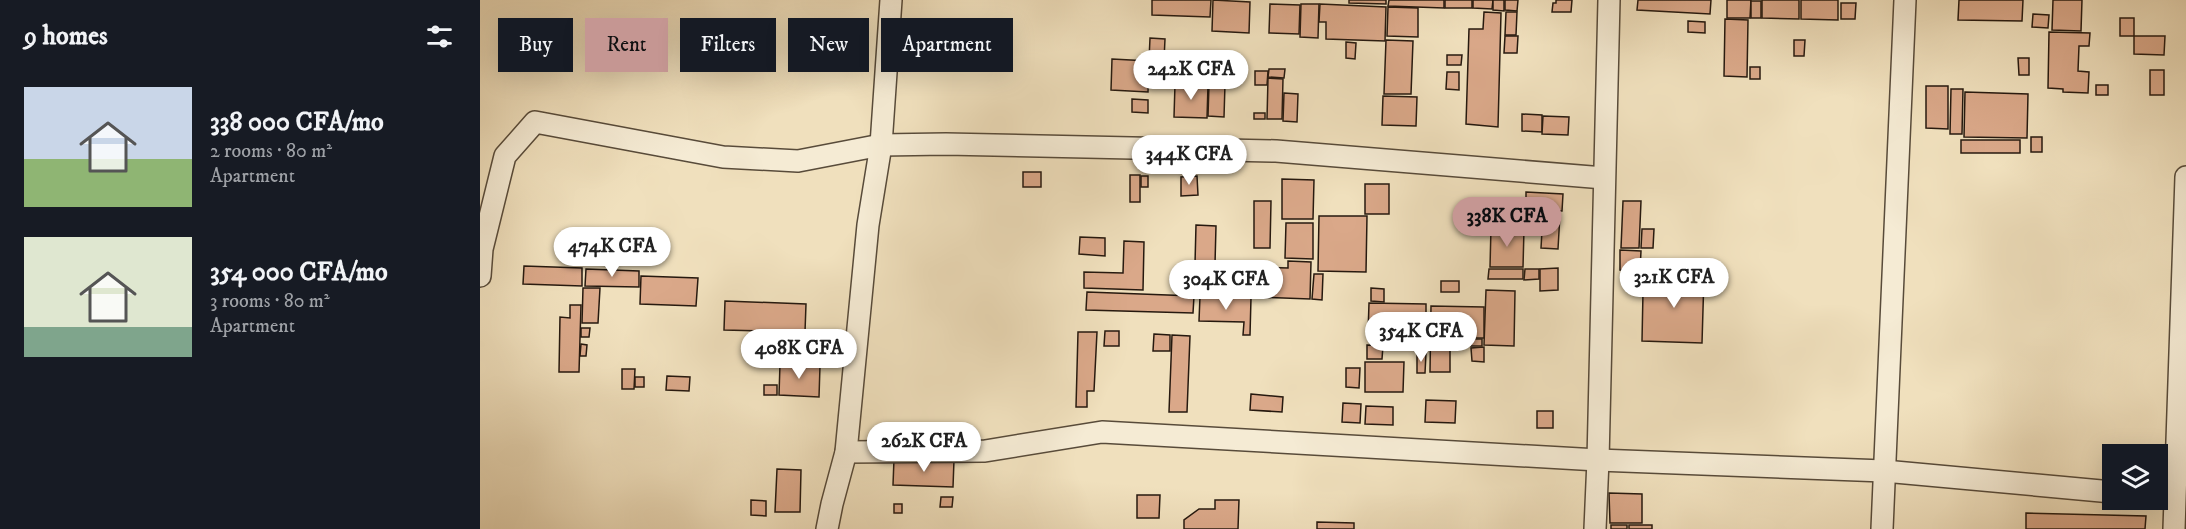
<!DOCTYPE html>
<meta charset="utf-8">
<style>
:root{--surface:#171b24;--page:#20242c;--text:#f1f3f6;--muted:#9ea1a6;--accent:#c59692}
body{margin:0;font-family:"IM FELL DW Pica",serif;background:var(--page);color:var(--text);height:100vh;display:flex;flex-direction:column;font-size:22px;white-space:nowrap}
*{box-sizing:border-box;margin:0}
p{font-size:20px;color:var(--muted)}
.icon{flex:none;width:33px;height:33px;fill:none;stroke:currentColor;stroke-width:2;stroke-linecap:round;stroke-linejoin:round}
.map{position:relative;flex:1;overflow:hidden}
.details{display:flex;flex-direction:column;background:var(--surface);width:480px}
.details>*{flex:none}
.guide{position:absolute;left:18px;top:18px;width:570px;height:54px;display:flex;gap:12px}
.buttons{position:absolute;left:1622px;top:444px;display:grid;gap:12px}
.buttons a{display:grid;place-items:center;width:66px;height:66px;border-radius:0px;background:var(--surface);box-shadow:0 6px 24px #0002;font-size:30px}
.price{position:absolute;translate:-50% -51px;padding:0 14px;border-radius:21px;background:#fff;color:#222;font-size:20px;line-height:39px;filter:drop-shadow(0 2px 3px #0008)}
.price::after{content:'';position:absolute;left:50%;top:36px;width:18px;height:14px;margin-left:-9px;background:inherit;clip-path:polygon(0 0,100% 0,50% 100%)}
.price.selected{background:var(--accent);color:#111}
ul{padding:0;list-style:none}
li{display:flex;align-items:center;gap:18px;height:150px;padding:0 24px}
li span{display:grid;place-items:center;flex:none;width:168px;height:120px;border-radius:0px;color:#555}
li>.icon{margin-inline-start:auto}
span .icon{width:72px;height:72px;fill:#fffc;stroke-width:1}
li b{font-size:26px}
h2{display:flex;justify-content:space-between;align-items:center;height:72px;padding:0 24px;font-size:26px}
.pill{padding:0 21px;border-radius:0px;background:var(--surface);box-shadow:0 6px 24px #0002;font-size:21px;line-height:54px}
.pill.selected{background:var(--accent);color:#111}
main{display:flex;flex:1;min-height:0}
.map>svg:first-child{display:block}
.building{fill:#daa889;stroke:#26190f;stroke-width:1.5}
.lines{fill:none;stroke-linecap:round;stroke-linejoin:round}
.street-casing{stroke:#584b3a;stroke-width:24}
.street{stroke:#f5ebd4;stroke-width:21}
</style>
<main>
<section class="details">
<h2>9 homes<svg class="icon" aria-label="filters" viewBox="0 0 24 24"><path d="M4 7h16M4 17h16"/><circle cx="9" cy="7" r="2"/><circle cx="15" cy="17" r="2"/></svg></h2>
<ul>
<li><span style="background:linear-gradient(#c9d6e8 60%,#8fb573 0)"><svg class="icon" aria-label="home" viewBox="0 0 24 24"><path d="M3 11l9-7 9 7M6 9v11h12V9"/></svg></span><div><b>338 000 CFA/mo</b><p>2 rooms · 80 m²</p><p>Apartment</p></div></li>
<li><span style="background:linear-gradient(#dfe7d0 75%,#7fa58c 0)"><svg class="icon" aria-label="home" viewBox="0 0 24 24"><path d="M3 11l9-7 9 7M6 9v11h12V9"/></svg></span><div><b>354 000 CFA/mo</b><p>3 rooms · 80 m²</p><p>Apartment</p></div></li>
</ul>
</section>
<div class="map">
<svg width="1706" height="529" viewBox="0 0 1706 529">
<rect width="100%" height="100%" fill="#f0e0bd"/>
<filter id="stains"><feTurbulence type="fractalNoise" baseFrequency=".00333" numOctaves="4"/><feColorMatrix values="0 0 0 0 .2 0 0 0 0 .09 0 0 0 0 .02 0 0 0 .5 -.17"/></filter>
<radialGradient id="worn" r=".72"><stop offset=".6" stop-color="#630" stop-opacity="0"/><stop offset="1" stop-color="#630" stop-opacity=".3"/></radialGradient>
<g class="building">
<path d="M672 0H731L730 17 672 15Z"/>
<path d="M733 0 770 2 769 33 732 31Z"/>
<path d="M869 0H906V4L869 3Z"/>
<path d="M909 0H964V8L908 6Z"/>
<rect x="965" y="0" width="27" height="8"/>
<path d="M993 0H1013L1012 9 993 8Z"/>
<path d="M1013 0H1024V11L1013 10Z"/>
<path d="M1025 0H1038L1037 11 1025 10Z"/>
<path d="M1076 0H1092L1091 12H1072L1073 3H1076Z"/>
<path d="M1158 0H1231L1230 14 1157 10Z"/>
<path d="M1247 0H1271L1270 18H1247Z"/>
<path d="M1282 0H1319V19L1282 18Z"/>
<path d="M1321 0H1358V20L1321 19Z"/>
<path d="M1479 0H1543L1542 21 1478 20Z"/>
<path d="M1573 0H1602L1601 31 1572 30Z"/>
<rect x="1271" y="1" width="10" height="17"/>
<path d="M1361 3H1376L1375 19H1361Z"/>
<path d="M790 4 820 5 819 34 789 33Z"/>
<path d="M821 4H839L838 38 820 37Z"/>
<path d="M840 4 906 7 905 41 846 39V22H839Z"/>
<path d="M908 7 938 8V37L907 36Z"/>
<path d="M1004 12 1021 13 1018 127 986 124 989 29H1003Z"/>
<path d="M1026 12H1037L1036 35H1025Z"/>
<path d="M1553 14 1569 15 1568 28 1552 27Z"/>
<rect x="1640" y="18" width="14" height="18"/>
<path d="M1245 19 1268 20 1267 77 1244 76Z"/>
<path d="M1208 21 1225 22V33L1208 32Z"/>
<path d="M1569 32 1610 33 1609 46H1599L1598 71 1609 72 1608 93 1583 92V89L1568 88Z"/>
<path d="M1025 36H1038L1037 53H1024Z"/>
<path d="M1654 36H1685L1684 55 1654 54Z"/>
<path d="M670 38 685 39 684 60H669Z"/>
<path d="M906 40 933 41 931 94H904Z"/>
<path d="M1314 40H1325L1324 56H1314Z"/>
<path d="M866 42 876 43 875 59 866 58Z"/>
<path d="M967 55H982L981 65H967Z"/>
<path d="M1538 58H1549V75H1539Z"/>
<path d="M632 59 669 61 668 92 631 90Z"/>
<rect x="1270" y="67" width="10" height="12"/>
<path d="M789 69H805L804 78 788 77Z"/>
<rect x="1670" y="70" width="14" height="25"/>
<path d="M775 71H788L787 85H775Z"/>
<path d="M967 72H979V90L966 89Z"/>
<path d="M788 78 803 79 802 119H787Z"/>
<path d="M695 84 728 85 727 118 694 117Z"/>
<path d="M729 84H745L744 117 728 116Z"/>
<rect x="1616" y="85" width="12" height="10"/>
<path d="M1446 86H1468V129L1446 128Z"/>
<path d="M1471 89H1483L1482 134H1470Z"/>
<path d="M1485 92 1548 94 1547 138 1484 137Z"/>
<path d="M804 93 818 94 817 122 803 121Z"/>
<path d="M903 96 937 97 936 126 902 125Z"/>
<path d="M652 99 668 100V113L652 112Z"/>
<rect x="774" y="113" width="11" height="6"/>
<path d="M1042 114 1062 115V132L1042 131Z"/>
<path d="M1063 116 1089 117 1088 135 1062 134Z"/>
<rect x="1551" y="137" width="11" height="15"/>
<rect x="1481" y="140" width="59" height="13"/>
<rect x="543" y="172" width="18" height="15"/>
<rect x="650" y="175" width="10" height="27"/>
<rect x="661" y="176" width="7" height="11"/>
<path d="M717 176 718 195 701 196V177Z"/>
<path d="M802 179 834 180 833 219H802Z"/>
<rect x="885" y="184" width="24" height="30"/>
<path d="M1046 192 1083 194 1082 211 1046 209Z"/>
<path d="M774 201H791L790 248H774Z"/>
<path d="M1143 201H1161L1159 248H1141Z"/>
<path d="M1063 213 1080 214 1078 249 1061 248Z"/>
<path d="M839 216H887L886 272 838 271Z"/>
<path d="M806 223H833V259L805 258Z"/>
<path d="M716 225 736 226 735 264H715Z"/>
<path d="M1011 228 1044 229 1043 267H1010Z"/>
<path d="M1162 229H1174L1173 248H1161Z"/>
<path d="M600 237 625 238V256L599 254Z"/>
<path d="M644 241 664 242 663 290 604 288V272L643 273Z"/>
<path d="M1140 250 1161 251 1160 271 1140 270Z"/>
<path d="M808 261 831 262 830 299 774 297 775 267 808 268Z"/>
<path d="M44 266 102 268V286L43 284Z"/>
<path d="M715 266 772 268 771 297 714 295Z"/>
<path d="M1078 268V290L1060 291V269Z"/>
<path d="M106 269 159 271V287L105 286Z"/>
<path d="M1009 269H1043V279H1008Z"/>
<path d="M1045 269H1059V279L1044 280Z"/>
<path d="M834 274H843L842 300 832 299Z"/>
<path d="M1171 274 1224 276 1222 343 1162 341 1163 292H1171Z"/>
<path d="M161 276 218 278 216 306 160 304Z"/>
<rect x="961" y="281" width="18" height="11"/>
<path d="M103 288H120L118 323H102Z"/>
<path d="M891 288 904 289V302L891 301Z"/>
<path d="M1006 290 1035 291 1034 346 1004 345Z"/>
<path d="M607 292 714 296 713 313 606 310Z"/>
<path d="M720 296 771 298 770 335H763L764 322 719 321Z"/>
<path d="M245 301 326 304 325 332 244 330Z"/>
<path d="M889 303 946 304V334H888Z"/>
<path d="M90 305H101L99 372H79L80 317 90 318Z"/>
<path d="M951 306 1004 307V338H970V372H950Z"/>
<path d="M101 328H110L109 337H101Z"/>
<path d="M625 331H639V346H624Z"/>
<path d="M598 332H617L614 391H607V407H596Z"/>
<path d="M674 334 690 335V351H673Z"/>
<path d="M692 335 710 336 707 412H689Z"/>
<path d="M990 339H1002V346H991Z"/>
<path d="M101 344 107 345 106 356H100Z"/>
<path d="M887 345 903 346 902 359H887Z"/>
<path d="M1004 347V362L992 361 991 348Z"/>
<path d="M937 353H946L945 373H937Z"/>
<path d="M885 362H924L923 392H885Z"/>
<path d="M300 364 340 366 339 397 299 395Z"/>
<path d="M866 368H880L879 388 866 387Z"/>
<path d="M142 369H155L154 389H142Z"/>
<path d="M187 376 210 377 209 391 186 390Z"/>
<rect x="155" y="377" width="9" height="10"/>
<rect x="284" y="385" width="13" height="10"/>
<path d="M771 394 803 397 802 412 770 410Z"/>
<path d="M946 400 976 401 975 423 945 422Z"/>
<path d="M863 403 881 404 880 423 862 422Z"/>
<path d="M886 406 913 407V425L885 424Z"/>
<rect x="1057" y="411" width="16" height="17"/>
<path d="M414 459 474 460 473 487 413 485Z"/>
<path d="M297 469 321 470 320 512H295Z"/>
<path d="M1129 493 1162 494V523H1130Z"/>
<path d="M657 495H680L679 518H657Z"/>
<path d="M461 497H473L472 507H460Z"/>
<path d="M271 500 286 501V516L271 515Z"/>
<path d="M735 500H759L758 529H704V520L719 509H735Z"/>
<rect x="414" y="504" width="8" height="9"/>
<path d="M1546 513 1666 516 1665 529H1546Z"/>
<path d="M837 522 874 523V529H837Z"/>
<rect x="1131" y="525" width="16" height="4"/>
<rect x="1149" y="525" width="23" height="4"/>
</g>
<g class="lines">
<g class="street-casing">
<g id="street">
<path d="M0 276 2 249 25 156 55 122 243 157 318 161 401 145 466 144 796 151 1124 178"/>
<path d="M366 452 505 451 622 432 1118 460 1404 471 1632 492"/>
<path d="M347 529 352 504 366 452 388 225 401 145 411 0"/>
<path d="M1115 529 1118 460 1129 0"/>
<path d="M1402 529 1425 0"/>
<path d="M1694 529 1706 177"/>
</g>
</g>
<use href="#street" class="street"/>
</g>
<rect width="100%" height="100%" filter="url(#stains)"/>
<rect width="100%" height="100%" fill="url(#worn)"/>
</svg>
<div class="buttons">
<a><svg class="icon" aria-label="layers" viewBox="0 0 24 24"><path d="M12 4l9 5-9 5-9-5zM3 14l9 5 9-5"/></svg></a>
</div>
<b class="price" style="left:711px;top:101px">242K CFA</b>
<b class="price" style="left:709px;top:186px">344K CFA</b>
<b class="price selected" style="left:1027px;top:248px">338K CFA</b>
<b class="price" style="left:132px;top:278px">474K CFA</b>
<b class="price" style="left:1194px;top:309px">321K CFA</b>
<b class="price" style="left:746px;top:311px">304K CFA</b>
<b class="price" style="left:941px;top:363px">354K CFA</b>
<b class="price" style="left:319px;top:380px">408K CFA</b>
<b class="price" style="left:444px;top:473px">262K CFA</b>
<div class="guide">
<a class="pill">Buy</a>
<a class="pill selected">Rent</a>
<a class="pill">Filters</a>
<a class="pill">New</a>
<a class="pill">Apartment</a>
</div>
</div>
</main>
